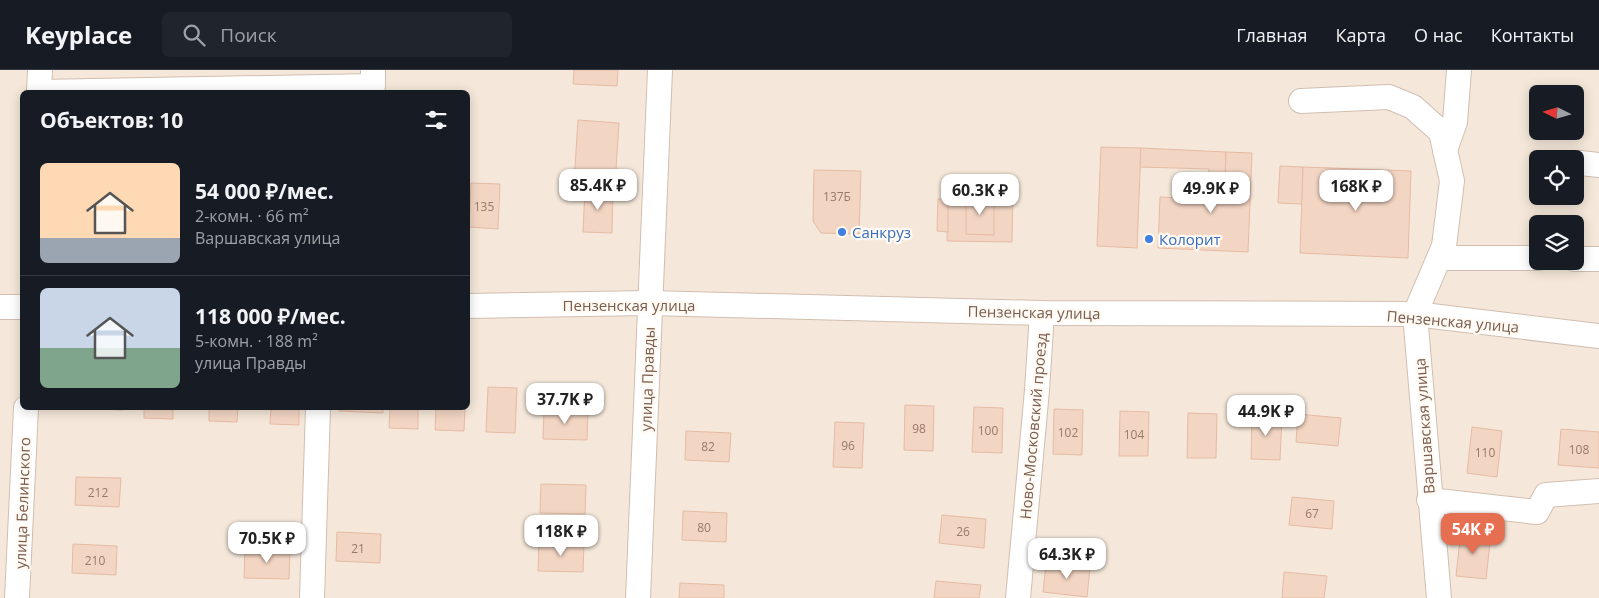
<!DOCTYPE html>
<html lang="ru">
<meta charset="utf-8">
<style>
:root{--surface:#171b24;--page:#20242c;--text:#f1f3f6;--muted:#9ea1a6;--line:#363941;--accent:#e76f51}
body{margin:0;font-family:"Open Sans",sans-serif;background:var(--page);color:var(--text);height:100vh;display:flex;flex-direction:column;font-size:19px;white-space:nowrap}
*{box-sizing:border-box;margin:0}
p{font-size:16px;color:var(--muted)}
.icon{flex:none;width:28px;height:28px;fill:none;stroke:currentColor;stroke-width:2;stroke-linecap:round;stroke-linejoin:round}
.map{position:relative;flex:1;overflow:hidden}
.drawer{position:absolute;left:20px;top:20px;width:450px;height:320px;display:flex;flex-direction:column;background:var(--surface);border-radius:8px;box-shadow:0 2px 12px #0003}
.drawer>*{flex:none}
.needle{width:32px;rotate:275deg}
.tools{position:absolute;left:1529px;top:15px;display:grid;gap:10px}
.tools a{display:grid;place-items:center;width:55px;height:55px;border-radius:8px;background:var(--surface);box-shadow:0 2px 12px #0003;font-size:25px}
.price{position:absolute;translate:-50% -42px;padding:0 11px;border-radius:10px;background:#fff;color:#222;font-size:16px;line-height:32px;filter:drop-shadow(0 1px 2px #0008)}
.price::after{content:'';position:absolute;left:50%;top:30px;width:15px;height:11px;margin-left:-8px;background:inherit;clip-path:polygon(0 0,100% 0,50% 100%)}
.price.active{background:var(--accent);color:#fff}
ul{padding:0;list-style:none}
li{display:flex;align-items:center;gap:15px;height:125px;padding:0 20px}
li+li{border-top:1px solid var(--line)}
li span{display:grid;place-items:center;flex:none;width:140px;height:100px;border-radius:8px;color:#555}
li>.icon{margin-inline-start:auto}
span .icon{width:60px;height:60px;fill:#fffc;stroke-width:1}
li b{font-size:21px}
h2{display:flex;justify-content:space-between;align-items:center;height:60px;padding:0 20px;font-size:21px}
header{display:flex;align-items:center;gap:30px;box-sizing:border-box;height:70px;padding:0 25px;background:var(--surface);border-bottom:1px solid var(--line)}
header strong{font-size:24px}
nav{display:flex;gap:28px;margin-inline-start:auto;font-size:18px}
.search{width:350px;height:45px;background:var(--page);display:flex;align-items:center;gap:12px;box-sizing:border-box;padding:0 18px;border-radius:8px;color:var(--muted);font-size:19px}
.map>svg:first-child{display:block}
.residential{fill:#f5e8da;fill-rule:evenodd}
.building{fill:#f3d5c3;stroke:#e6bba3}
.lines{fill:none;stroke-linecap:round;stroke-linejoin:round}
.minor-casing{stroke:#d1beb0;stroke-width:26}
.minor{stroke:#fff;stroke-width:24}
.shop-dot{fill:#3f7fe0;stroke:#fffaf3;stroke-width:2}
.labels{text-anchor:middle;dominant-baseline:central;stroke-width:4.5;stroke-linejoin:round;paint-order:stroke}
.number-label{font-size:12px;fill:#987a6a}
.shop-label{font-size:15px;fill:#366cbe;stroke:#fffaf3;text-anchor:start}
.street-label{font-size:15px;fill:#7a5c4d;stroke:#fffaf3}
</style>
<header>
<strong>Keyplace</strong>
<div class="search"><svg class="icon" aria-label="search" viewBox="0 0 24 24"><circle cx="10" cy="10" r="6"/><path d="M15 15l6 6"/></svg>Поиск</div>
<nav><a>Главная</a><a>Карта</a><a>О нас</a><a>Контакты</a></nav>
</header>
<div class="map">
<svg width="1599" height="528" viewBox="0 0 1599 528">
<rect width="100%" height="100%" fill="#fdf6ec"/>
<path class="residential" d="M0 0H1599V528H0ZM22 22H468V338H22ZM1538 24H1575V61H1538ZM1538 89H1575V126H1538ZM1538 154H1575V191H1538Z"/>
<g class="building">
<path d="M574 0H618L617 16 573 14Z"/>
<path d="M578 50 619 53 615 115 574 112Z"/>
<path d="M1101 77 1141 78 1137 178 1097 176Z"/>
<path d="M1141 78 1226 82 1225 109 1209 108V99L1140 97Z"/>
<path d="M1226 82 1252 83 1248 182 1158 178 1160 127 1224 130Z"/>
<path d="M1280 96 1303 97 1302 134 1278 133Z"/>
<path d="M1303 97 1411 101 1408 188 1300 183Z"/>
<path d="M814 100 861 101 859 164 821 163 813 151Z"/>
<path d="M471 113 500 114 498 159 469 157Z"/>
<path d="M585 118 613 119 612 163 583 162Z"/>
<path d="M948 121 1013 122 1012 172 947 171Z"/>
<path d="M966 127 994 128V165L966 164Z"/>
<path d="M938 129H948V162L937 161Z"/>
<path d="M488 317 517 318 515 363 486 362Z"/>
<path d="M905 335 934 336 933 381 904 380Z"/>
<path d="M974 337 1003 338 1002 383 972 382Z"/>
<path d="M79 338H124L123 340Z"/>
<path d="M144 338H173V349L144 348Z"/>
<path d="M209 338H238L237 352 209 351Z"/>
<path d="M271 338H299V355L270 354Z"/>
<path d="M339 338H383V343L339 341Z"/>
<path d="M390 338H418V359L389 358Z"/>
<path d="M436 338H465L464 361 435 360Z"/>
<path d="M1054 339 1083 340 1082 385 1053 384Z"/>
<path d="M544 340 588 341 587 370 543 369Z"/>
<path d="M1120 341 1149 342 1148 386H1119Z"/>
<path d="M1188 343 1217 344 1216 388H1187Z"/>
<path d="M1298 344 1341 348 1338 376 1296 372Z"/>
<path d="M1252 345H1282L1280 390 1251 389Z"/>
<path d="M835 352 864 353 862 398 833 397Z"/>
<path d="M1472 357 1502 361 1497 407 1467 403Z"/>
<path d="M1561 359 1599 362V398L1558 395Z"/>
<path d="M686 361 731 363 729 392 685 390Z"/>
<path d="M76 407 121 408 119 437 75 435Z"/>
<path d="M541 414 586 415 585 444 540 443Z"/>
<path d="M1292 427 1334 431 1332 459 1289 455Z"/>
<path d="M683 441 727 443 726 472 682 470Z"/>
<path d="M942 445 986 449 984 478 939 473Z"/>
<path d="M1461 460 1491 464 1486 509 1456 506Z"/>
<path d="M337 462 381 464 380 493 336 491Z"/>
<path d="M539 472 584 473 583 502 538 501Z"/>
<path d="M73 474 117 476 116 505 72 503Z"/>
<path d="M245 479 290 480 289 509 244 508Z"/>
<path d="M1046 494 1090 498 1087 527 1043 522Z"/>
<path d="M1284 502 1327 506 1324 528H1282Z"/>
<path d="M936 511 981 515 979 528H934Z"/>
<path d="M680 513 724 515V528H679Z"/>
</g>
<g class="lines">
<g class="minor-casing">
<g id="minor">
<path d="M39 22 373 16V0"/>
<path d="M39 22 40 0"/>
<path d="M1301 31 1389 27 1413 37 1441 62 1452 111 1444 176 1415 244 1439 528"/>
<path d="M1445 80 1455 52 1459 0"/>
<path d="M1581 93 1599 95"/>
<path d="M1439 188H1538"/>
<path d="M1575 189H1599"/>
<path d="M468 236 650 233 1042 243 1415 244 1599 266"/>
<path d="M0 237H22"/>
<path d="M1429 430 1537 442 1546 425 1599 421"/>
<path d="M17 528 26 338"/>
<path d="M312 528 318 338"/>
<path d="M638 528 660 0"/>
<path d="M1018 528 1037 320 1042 243"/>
</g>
</g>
<use href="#minor" class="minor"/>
</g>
<g class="shop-dot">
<circle cx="842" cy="162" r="5"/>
<circle cx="1149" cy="169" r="5"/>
</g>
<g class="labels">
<g class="number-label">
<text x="837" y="126">137Б</text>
<text x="484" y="136">135</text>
<text x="919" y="358">98</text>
<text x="988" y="360">100</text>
<text x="1068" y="362">102</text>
<text x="1134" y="364">104</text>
<text x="848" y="375">96</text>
<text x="708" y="376">82</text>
<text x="1579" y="379">108</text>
<text x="1485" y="382">110</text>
<text x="98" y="422">212</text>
<text x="1312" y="443">67</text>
<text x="704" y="457">80</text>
<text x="963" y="461">26</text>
<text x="358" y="478">21</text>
<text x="95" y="490">210</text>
</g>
<g class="shop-label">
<text x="852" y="162">Санкруз</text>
<text x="1159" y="169">Колорит</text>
</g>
<g class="street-label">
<text x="629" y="235">Пензенская улица</text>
<text transform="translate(1034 242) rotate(1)">Пензенская улица</text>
<text transform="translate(1453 251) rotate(5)">Пензенская улица</text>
<text transform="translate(647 309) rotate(-88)">улица Правды</text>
<text transform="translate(1033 356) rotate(-85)">Ново-Московский проезд</text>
<text transform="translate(1424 356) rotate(-94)">Варшавская улица</text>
<text transform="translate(22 433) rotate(-88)">улица Белинского</text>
</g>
</g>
</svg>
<div class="tools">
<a><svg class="needle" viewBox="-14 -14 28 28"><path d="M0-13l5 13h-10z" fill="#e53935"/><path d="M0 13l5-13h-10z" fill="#9ea1a6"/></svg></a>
<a><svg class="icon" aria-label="locate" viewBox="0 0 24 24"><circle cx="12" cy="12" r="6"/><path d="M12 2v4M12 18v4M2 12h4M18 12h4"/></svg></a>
<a><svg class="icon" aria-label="layers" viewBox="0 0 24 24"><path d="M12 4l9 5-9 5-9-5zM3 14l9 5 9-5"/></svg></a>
</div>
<b class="price" style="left:598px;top:141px">85.4K ₽</b>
<b class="price" style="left:1356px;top:142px">168K ₽</b>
<b class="price" style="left:1211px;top:144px">49.9K ₽</b>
<b class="price" style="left:980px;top:146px">60.3K ₽</b>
<b class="price" style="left:565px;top:355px">37.7K ₽</b>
<b class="price" style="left:1266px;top:367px">44.9K ₽</b>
<b class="price active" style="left:1473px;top:485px">54K ₽</b>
<b class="price" style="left:561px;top:487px">118K ₽</b>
<b class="price" style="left:267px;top:494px">70.5K ₽</b>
<b class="price" style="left:1067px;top:510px">64.3K ₽</b>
<section class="drawer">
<h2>Объектов: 10<svg class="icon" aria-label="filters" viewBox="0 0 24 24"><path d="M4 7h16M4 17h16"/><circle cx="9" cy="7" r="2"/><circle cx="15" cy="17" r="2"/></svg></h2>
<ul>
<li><span style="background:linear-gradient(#ffd9b3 75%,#9aa5b1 0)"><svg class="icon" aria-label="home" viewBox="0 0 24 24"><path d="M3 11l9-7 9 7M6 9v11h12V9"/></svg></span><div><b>54 000 ₽/мес.</b><p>2-комн. · 66 m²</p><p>Варшавская улица</p></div></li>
<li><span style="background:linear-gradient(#c9d6e8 60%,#7fa58c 0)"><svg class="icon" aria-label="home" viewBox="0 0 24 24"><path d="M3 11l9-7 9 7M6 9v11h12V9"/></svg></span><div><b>118 000 ₽/мес.</b><p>5-комн. · 188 m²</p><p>улица Правды</p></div></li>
</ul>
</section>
</div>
